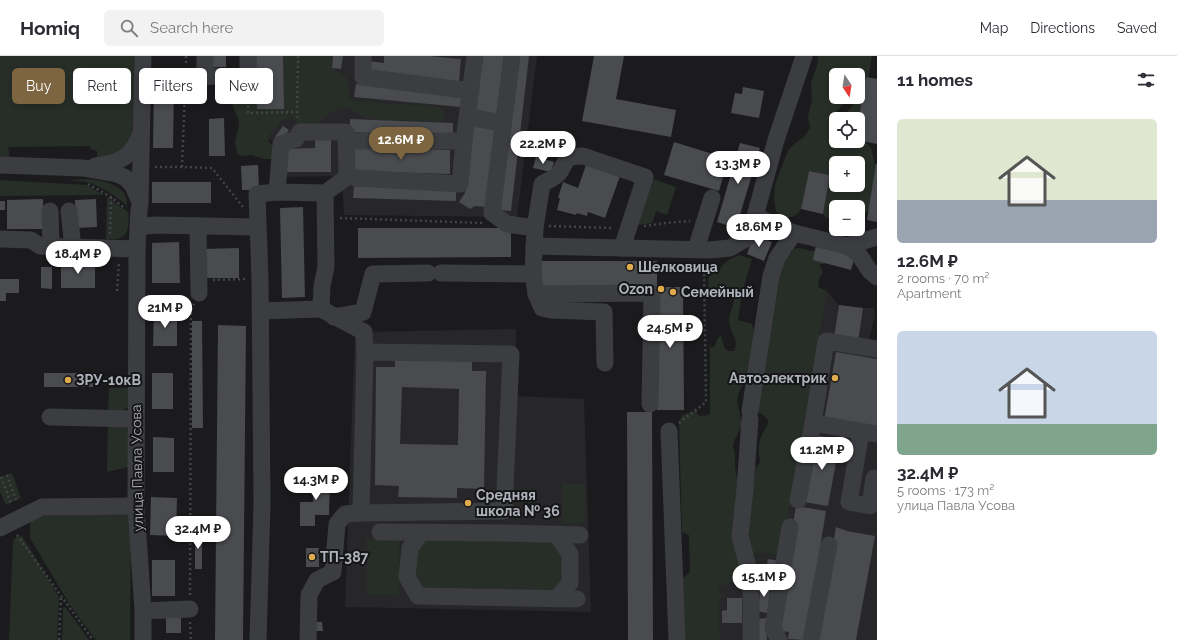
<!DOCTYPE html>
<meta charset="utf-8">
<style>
:root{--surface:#fff;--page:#f2f2f3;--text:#2b2b33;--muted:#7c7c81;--line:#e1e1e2;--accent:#7c6540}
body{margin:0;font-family:Raleway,sans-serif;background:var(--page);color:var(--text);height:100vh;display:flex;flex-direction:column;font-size:15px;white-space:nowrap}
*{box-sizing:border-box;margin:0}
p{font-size:13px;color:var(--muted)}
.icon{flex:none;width:22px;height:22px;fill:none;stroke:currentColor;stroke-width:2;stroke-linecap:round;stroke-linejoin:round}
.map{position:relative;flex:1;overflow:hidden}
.panel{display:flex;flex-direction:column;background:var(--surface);width:300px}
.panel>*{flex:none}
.guide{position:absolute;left:12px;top:12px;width:380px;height:36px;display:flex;gap:8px}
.needle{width:26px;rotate:168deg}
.controls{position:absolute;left:829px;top:12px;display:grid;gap:8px}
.controls a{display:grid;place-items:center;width:36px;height:36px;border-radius:6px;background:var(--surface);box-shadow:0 2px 6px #0003;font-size:20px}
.price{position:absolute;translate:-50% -34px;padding:0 9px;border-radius:14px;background:#fff;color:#222;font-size:13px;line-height:26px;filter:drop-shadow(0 1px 2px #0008)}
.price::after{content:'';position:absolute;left:50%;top:24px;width:12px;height:9px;margin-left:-6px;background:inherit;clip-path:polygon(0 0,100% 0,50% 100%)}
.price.active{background:var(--accent);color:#fff}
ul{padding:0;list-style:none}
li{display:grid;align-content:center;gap:8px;height:212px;padding:0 20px}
li span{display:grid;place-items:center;height:124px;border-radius:6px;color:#555}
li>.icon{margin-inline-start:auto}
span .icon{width:72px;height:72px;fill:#fffc;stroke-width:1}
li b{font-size:17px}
h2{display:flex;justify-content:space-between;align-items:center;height:48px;padding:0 20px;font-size:17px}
.tag{padding:0 14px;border-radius:6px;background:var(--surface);box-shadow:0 2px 6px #0003;font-size:14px;line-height:36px}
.tag.active{background:var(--accent);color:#fff}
header{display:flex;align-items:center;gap:24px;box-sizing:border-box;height:56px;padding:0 20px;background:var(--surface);border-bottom:1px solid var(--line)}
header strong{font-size:19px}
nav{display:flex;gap:22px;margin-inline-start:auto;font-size:14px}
.search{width:280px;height:36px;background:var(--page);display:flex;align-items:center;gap:10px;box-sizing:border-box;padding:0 14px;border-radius:6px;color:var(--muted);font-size:15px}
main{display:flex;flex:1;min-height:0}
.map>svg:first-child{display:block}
.built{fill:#27272a}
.green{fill:#272e28;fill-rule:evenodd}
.building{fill:#4a4b4f;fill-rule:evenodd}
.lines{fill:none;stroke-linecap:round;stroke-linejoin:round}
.path{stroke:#424448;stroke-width:2.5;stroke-dasharray:2 3;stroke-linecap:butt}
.minor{stroke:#3c3d41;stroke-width:17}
.poi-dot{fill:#e0ab4f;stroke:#161618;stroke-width:1.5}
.labels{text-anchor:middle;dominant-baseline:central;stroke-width:4;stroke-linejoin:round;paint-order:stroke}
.poi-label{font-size:14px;font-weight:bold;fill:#afb3bb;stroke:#161618;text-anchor:start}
.street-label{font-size:14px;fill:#afb3bb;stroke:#161618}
</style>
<header>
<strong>Homiq</strong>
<div class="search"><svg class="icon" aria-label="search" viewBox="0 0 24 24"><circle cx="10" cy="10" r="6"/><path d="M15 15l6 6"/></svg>Search here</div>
<nav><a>Map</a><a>Directions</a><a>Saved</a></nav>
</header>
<main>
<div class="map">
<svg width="877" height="584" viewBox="0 0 877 584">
<rect width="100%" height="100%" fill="#1b1b1d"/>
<g class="built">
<path d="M334 0H537L517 161 344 159 342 120 284 121 283 94 265 80 281 62 326 58Z"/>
<path d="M827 235 839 249 863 252H874L875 260 869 283 877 284V584H720L718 532 726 528 735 525 750 499 762 497 780 500 787 467Z"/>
<path d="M516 273V340L584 343 591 556 345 551 355 275 364 276Z"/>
</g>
<g class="green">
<path d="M0 0H134V67L131 79 127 87 119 96 97 103V95L91 93 90 90 8 91 10 102H0Z"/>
<path d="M255 0H333L332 6 335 15 343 19 347 23 349 29V41L350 44 362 46H372L391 48 435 50C442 52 446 55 444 64L436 66 407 64H382L373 62H365L354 55 347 52H343L331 56 320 65 313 69 301 70 298 68 293 61C289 61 282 63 279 67 276 71 279 69 276 72 269 78 265 83 273 90L274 100 271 103H264L252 99 240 100 237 97 235 85 239 70 238 62 233 51 230 39 231 32 237 13Z"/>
<path d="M818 0H872L868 25 864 31 858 35V19H836V41H851L843 48 834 59 836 63V85H858V63H840C843 59 846 57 850 53 854 48 855 45 863 45L861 74 863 83 871 92 877 115 869 154 858 162V151H836V164C830 164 826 162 823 158L830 119 809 115 801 153C794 163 786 164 776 156L774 144 775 129 785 102 788 95 793 89 804 81 810 72 808 61 812 44 811 26 817 10ZM836 107H858V129H836Z"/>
<path d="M88 123C103 124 130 130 127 150 118 141 102 131 90 127 83 125 75 125 68 124Z"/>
<path d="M653 123 676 131 667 159 656 155 652 167 637 169Z"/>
<path d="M0 124 88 129 96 135 105 139 0 140Z"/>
<path d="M107 141 128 156C129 161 129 165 128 170 126 184 118 183 106 183Z"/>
<path d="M800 192 811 195 816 194 825 205 824 208H819L823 216 819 222 818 231 827 235 787 467 780 500 762 497 750 499 747 494 755 413 760 406C759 398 758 392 760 384 763 372 777 365 759 357V344L777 230 782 209 789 198 792 197V195L794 193Z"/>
<path d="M739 199 752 203 742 237 738 264 752 268 754 275 751 312 739 336 737 345 742 369 734 385 733 390 735 398V411L737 424 741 519C736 526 726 528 718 532V534L723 540 719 546 720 584H683V522L690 516 689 479 682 476 679 365 683 359 697 354V358L700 360 702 359 704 360 710 358V290L713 292 715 290C717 285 716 282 721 280L725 293 728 295H734C740 282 729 277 729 264 729 258 733 251 734 245V242L726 236 723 231 717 233 715 236 712 235 708 231 709 219C718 219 721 210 727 205 730 203 735 201 739 199Z"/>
<path d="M109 332H130L131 349 122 355 108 356Z"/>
<path d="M108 367 129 372 128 411 107 416Z"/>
<path d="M12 417 21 442 6 449 0 436V421Z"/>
<rect x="562" y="428" width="23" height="39"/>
<path d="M127 455 131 467 130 584H96L70 549 30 482V467L34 460Z"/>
<path d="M22 480 59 541 57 584H9L13 485 15 482Z"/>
<path d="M367 482 399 483V539H367Z"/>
<path d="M422 484 553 485 566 501 561 535 418 534 412 500Z"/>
<path d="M65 551 66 552 89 584H62L63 552Z"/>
</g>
<g class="building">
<path d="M212 0H226V11H211Z"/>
<path d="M256 0H283L284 53H257Z"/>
<path d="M333 0H343L341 13 332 12Z"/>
<path d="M384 0H429L461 3 459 26 366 17 367 5 384 7Z"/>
<path d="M481 0H505L496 60 472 56Z"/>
<path d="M517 0H529L511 155 500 154Z"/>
<path d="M594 0H624L616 43 676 54 671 81 582 65Z"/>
<path d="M866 21 877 23V88L862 85 863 80 858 79V67Z"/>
<path d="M356 28 462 38 461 51 354 41Z"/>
<path d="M154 29H174L173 92H153Z"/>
<path d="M743 31 764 35 759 62 731 57 735 37 742 38Z"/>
<path d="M224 62 225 100H209V63Z"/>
<path d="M350 63 453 67V80L350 76Z"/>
<path d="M470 68 495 72 488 151 475 150 470 153 459 146 465 137Z"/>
<path d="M283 70 289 74 281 85 275 81Z"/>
<path d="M315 82H331V116H285L284 93 315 92Z"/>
<path d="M674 86 716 99 713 106 726 110 719 135 664 119Z"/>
<path d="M740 87 760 92 736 172 717 166Z"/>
<path d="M352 91 450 94V118L351 115Z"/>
<path d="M536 101 554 106 551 116 533 112Z"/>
<path d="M876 108H877V166L867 164Z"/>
<path d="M258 109 259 134H242L241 110Z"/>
<path d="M586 109 620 120 605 162 588 156 587 160 577 157 576 159 557 154 560 142H558L563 126 578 132Z"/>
<path d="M809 115 830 119 823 158 801 153Z"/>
<rect x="152" y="126" width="59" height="21"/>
<path d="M354 130 456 134V145L353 142Z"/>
<path d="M43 143 44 173H7V144Z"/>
<path d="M96 143 97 171 76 172 75 144Z"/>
<rect x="0" y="145" width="5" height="9"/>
<path d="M303 151 305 241 282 242 280 152Z"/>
<path d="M358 172H511V201L358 202Z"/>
<path d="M754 179 772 186 764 205 747 198Z"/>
<path d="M179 186 180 227H152V187Z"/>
<path d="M816 190 855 200 851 214 813 204Z"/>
<path d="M239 192V222H203L202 193Z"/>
<rect x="539" y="205" width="118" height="26"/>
<path d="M95 206V232H61V207Z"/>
<path d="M41 211H52V233L41 232Z"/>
<path d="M0 223H19V237H6V245H0Z"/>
<path d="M657 231H683L684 354H657Z"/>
<path d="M839 249 863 252 858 286 834 282Z"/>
<path d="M154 256H177V290H153Z"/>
<path d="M192 265H202L203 372H192Z"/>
<path d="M218 269 246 270 243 584H215Z"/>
<path d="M836 296 877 303V374L824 365Z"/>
<path d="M395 299 472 300V315H486L484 433 457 432V442L398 441 399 430 375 429 376 311H395ZM402 331 459 333 458 389 400 388Z"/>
<rect x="44" y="317" width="49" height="14"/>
<rect x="152" y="317" width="21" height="36"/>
<path d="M627 356H652L653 584H628Z"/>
<path d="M816 379 840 384 828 450 804 446Z"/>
<path d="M153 381 174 382V416H153Z"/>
<path d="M313 418 330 419 329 459H315V470H300V446H313Z"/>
<path d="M151 441 177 442 176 480 150 479Z"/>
<path d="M796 450 826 455 805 584 788 583 789 576 780 575 777 561Z"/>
<path d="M836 471 847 475 875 480 856 584H816Z"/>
<rect x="195" y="474" width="7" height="39"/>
<rect x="306" y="492" width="13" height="19"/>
<path d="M768 503 779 505 777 516 766 514Z"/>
<rect x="152" y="504" width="23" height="36"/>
<path d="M761 516 773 518 772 524 760 522Z"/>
<path d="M761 528 771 529 767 557 758 555Z"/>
<path d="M727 542H742V567H722V555L727 554Z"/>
<rect x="166" y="559" width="15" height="18"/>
<path d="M766 562 767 584H758L757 563Z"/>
<path d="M313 566H322L323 575H314Z"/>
</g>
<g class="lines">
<g class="path">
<path d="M298 0 297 56 298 63"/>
<path d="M186 7V0"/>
<path d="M185 34 182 111 212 112 243 151"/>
<path d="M248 35V57L297 56"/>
<path d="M155 111H182"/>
<path d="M88 128 111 141 122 150 126 152"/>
<path d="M340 162 483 167"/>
<path d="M549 170 614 172"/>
<path d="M644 170 666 167 690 165"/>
<path d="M110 178 111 141"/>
<path d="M213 224 246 223"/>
<path d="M117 235 119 205"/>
<path d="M679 367 706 346 704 208"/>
<path d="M7 419 16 444"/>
<path d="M1 421 11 447"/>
<path d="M17 479 93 584"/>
<path d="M190 539 191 255 194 248"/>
<path d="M190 566 191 584"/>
<path d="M59 584 61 540"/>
</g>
<g class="minor">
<path d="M363 0V21L471 35"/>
<path d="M512 0 492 157 507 168 535 172 533 218 536 238 652 237 650 348"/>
<path d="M205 20V0"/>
<path d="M143 22 205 20 248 21V0"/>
<path d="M468 61 503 67"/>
<path d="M352 85H464"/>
<path d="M0 109 83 112 117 118 126 122 133 130 139 144"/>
<path d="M95 110C120 107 133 101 141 76"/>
<path d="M356 122 460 128 464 85 475 0"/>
<path d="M325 137 326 211 322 230 321 253 364 276 365 296"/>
<path d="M50 155 51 191"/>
<path d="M69 155 73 192"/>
<path d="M755 160 794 177 847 190 877 181"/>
<path d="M198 170 199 237"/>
<path d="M138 171 155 169 258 171"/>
<path d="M535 172 542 128C547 125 555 122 559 117 568 104 563 100 583 100L645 121 622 192"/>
<path d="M0 183 31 184 40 190 137 193"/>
<path d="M534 190 710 194 730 192 747 182 755 160 776 84 804 0"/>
<path d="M847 190 858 197 869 214 877 221"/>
<path d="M696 193 712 142"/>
<path d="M441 217 533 218"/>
<path d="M536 238 542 252 551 254 604 256 605 307"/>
<path d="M260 255 321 253"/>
<path d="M334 261 363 256 373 218 428 217"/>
<path d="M750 355 771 220 777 202 794 177"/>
<path d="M50 361 136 363"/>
<path d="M750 363 745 433 740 480 751 523V584"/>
<path d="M813 367 826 285 877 293"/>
<path d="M669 375 677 584"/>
<path d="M861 376 849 446 870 450 874 422 877 423"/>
<path d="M798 444 813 367 877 378"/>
<path d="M0 472 42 451 136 450"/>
<path d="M380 476 504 477 580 479"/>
<path d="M421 477 410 492 407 521 418 540 577 543"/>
<path d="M556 543 570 527V498L556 478"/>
<path d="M143 555 190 553"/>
<path d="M143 584V555L136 450 137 193 139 154 140 148 143 0"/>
<path d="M258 584 262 449 260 223 257 138 277 136 325 137 347 121 346 76H300L296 83 281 88 277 136"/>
<path d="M308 584 309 539 317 524 333 516 337 468 345 458 361 457 504 455 511 298 365 296 361 457"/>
<path d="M779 584 773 572 790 471"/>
<path d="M811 584 829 489"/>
</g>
</g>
<g class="poi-dot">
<circle cx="630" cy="211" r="4"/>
<circle cx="661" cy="233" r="4"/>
<circle cx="673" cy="236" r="4"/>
<circle cx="835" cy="322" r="4"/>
<circle cx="68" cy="324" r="4"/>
<circle cx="468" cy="447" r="4"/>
<circle cx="312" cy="501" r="4"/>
</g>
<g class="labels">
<g class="poi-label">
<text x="638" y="211">Шелковица</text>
<text x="653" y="233" text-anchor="end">Ozon</text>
<text x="681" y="236">Семейный</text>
<text x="827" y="322" text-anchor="end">Автоэлектрик</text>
<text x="76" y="324">ЗРУ-10кВ</text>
<text x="476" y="439">Средняя<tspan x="476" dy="16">школа № 36</tspan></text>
<text x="320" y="501">ТП-387</text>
</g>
<g class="street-label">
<text transform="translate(137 412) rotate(-91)">улица Павла Усова</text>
</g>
</g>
</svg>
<div class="controls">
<a><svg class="needle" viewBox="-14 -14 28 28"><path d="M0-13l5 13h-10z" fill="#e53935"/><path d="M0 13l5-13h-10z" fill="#7c7c81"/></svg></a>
<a><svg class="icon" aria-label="locate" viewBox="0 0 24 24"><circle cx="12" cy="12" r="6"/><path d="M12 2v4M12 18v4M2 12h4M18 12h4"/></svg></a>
<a>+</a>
<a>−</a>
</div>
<b class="price active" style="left:401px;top:105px">12.6M ₽</b>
<b class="price" style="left:543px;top:109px">22.2M ₽</b>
<b class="price" style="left:738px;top:129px">13.3M ₽</b>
<b class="price" style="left:759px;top:192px">18.6M ₽</b>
<b class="price" style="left:78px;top:219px">18.4M ₽</b>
<b class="price" style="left:165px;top:273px">21M ₽</b>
<b class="price" style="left:670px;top:293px">24.5M ₽</b>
<b class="price" style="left:822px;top:415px">11.2M ₽</b>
<b class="price" style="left:316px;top:445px">14.3M ₽</b>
<b class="price" style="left:198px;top:494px">32.4M ₽</b>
<b class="price" style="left:764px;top:542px">15.1M ₽</b>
<div class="guide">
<a class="tag active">Buy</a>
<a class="tag">Rent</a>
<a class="tag">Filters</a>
<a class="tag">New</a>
</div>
</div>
<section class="panel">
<h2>11 homes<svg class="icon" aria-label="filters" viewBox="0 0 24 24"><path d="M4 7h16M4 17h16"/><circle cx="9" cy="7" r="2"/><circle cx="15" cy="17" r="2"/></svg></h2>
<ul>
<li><span style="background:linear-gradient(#dfe7d0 65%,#9aa5b1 0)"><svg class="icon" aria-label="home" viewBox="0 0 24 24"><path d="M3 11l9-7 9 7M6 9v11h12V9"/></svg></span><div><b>12.6M ₽</b><p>2 rooms · 70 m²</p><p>Apartment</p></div></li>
<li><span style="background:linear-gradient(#c9d6e8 75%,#7fa58c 0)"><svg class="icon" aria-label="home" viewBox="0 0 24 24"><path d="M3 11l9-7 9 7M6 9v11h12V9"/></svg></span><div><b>32.4M ₽</b><p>5 rooms · 173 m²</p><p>улица Павла Усова</p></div></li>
</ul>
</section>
</main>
